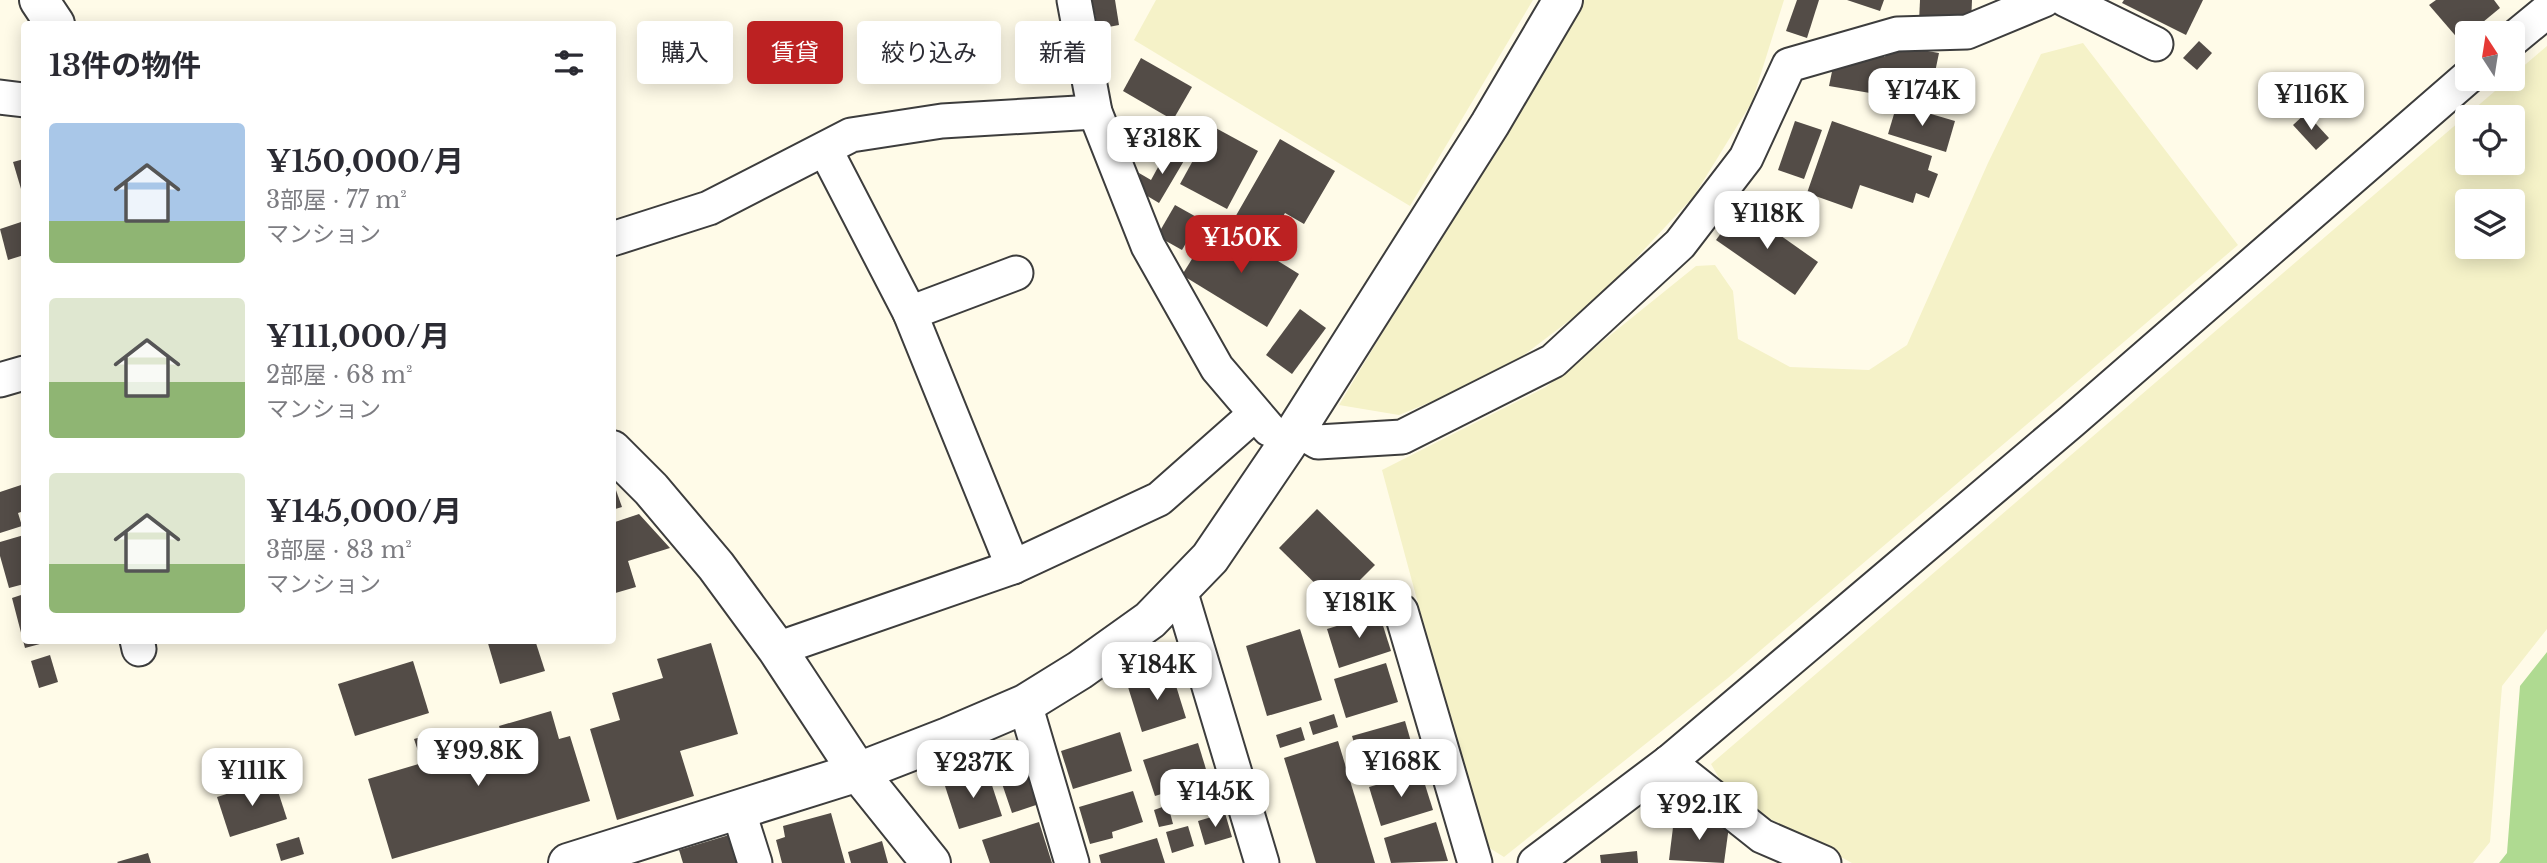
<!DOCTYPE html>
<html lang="ja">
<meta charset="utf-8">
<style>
:root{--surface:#fff;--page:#f7f7f7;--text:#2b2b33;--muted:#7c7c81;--accent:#bc2122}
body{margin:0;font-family:"Libre Baskerville","Noto Sans JP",serif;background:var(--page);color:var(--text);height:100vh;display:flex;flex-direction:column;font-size:26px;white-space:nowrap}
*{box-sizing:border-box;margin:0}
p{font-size:23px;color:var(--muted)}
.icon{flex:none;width:38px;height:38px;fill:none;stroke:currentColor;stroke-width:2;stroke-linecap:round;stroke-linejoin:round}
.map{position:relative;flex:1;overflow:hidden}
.sheet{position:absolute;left:21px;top:21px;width:595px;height:623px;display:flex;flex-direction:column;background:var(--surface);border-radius:7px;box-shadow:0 4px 18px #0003}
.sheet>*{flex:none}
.banner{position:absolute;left:637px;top:21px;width:665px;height:63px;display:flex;gap:14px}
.needle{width:46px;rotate:348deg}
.buttons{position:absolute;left:2455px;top:21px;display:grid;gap:14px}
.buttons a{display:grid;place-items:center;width:70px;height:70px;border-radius:7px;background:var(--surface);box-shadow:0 4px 18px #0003;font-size:35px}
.price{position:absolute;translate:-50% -60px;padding:0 16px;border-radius:14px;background:#fff;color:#222;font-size:23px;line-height:46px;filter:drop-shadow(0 2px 4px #0008)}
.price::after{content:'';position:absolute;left:50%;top:42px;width:21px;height:16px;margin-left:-10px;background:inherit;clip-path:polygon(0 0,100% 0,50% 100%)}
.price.selected{background:var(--accent);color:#fff}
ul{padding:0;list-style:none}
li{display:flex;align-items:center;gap:21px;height:175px;padding:0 28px}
li span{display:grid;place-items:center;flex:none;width:196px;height:140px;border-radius:7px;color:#555}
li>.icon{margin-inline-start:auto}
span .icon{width:84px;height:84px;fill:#fffc;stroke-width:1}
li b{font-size:30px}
h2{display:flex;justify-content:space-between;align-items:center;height:84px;padding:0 28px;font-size:30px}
.pill{padding:0 24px;border-radius:7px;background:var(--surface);box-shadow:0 4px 18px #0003;font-size:24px;line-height:63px}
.pill.selected{background:var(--accent);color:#fff}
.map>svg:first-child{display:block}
.farmland{fill:#f5f2c8;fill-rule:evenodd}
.forest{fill:#afda91}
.building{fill:#534c47}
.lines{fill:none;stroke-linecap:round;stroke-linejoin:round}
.minor-casing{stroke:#3d3d3d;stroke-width:37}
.tertiary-casing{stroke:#3d3d3d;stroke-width:42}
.minor{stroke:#fff;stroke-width:33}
.tertiary{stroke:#fff;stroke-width:38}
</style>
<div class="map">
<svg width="2547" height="863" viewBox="0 0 2547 863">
<rect width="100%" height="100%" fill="#fffbe8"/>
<g class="farmland">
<path d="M1156 0H1533L1410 206 1134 40Z"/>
<path d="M1582 0H1784L1752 102 1694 196 1599 298 1499 374 1399 415 1339 405Z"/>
<path d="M2083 43 2238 245 1728 678 1504 857 1483 844 1382 470 1546 387 1696 266 1715 265 1733 291 1738 339 1790 367 1869 370 1907 345 1988 163 2041 54Z"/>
<path d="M2547 46V629L2502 686 2490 842 2473 863H1852L1730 797 1711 764 2509 79H2513V75ZM2468 117H2513V163H2468ZM2468 201H2513V247H2468Z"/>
</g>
<path class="forest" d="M2547 652V863H2499L2507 853 2520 686Z"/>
<g class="building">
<path d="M1092 0H1115L1119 25 1098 29Z"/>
<path d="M1797 0H1819L1807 38 1786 31Z"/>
<path d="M1847 0H1884L1880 11Z"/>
<path d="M1920 0H1972L1971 24 1919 22Z"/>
<path d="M2124 0H2203L2186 35 2122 3Z"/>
<path d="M2436 0H2494L2500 8 2460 41 2429 5Z"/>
<path d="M2199 41 2212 53 2197 70 2183 58Z"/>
<path d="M1888 44 1939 53 1933 82 1915 79 1911 100 1829 86 1835 57 1859 52 1885 57Z"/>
<path d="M1141 58 1192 87 1173 120 1123 91Z"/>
<path d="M1897 104 1955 121 1946 152 1888 134Z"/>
<path d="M2306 113 2329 138 2316 150 2293 125Z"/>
<path d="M1795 121 1822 130 1804 179 1778 170Z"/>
<path d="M1832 121 1932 156 1928 170 1938 174 1929 198 1916 193 1913 203 1860 185 1852 209 1807 193Z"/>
<path d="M1212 126 1258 151 1227 209 1180 184Z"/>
<path d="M1280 139 1335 171 1304 224 1285 213 1270 240 1234 219Z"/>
<path d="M1168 149 1185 159 1159 203 1144 194 1139 173 1151 180Z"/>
<path d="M24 159V199L13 162Z"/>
<path d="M1175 205 1200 219 1182 250 1157 236Z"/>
<path d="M1740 207 1818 262 1795 295 1716 240Z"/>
<path d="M24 221V255L8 260 0 229Z"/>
<path d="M1215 222 1299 274 1267 327 1182 275Z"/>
<path d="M1300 309 1326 328 1292 374 1266 355Z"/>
<path d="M612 479 622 507 612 510Z"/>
<path d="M24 484V511L18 513 22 526 0 533V492Z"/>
<path d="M1317 509 1375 565 1336 604 1279 548Z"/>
<path d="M639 514 670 548 628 561 636 587 612 594V523Z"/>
<path d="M24 535V584L9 588 0 556V542Z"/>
<path d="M1376 587 1379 597 1356 603 1353 593Z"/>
<path d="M24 594V640L51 641 25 648 12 598Z"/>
<path d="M1379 613 1391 651 1339 668 1327 629Z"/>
<path d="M1300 629 1322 700 1267 716 1246 646Z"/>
<path d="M487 640H535L545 671 500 684Z"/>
<path d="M711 643 738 734 680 751 694 796 617 820 590 729 620 720 612 693 663 678 657 659Z"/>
<path d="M50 655 58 682 39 688 31 661Z"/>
<path d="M413 661 429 713 355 736 338 684Z"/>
<path d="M1386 663 1398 702 1346 718 1334 679Z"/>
<path d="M1172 673 1186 718 1142 732 1128 687Z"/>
<path d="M551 711 559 739 570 736 590 801 392 859 368 779 422 763 414 739 432 734 438 757 469 748 472 759 506 749 499 726Z"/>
<path d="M1334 714 1338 727 1313 735 1309 722Z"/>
<path d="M1405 721 1416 759 1364 775 1352 736Z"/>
<path d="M1301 727 1305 740 1280 748 1276 735Z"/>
<path d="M1120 732 1132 771 1073 789 1061 751Z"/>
<path d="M1338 741 1375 863H1316L1284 758Z"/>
<path d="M1198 743 1209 779 1155 796 1143 760Z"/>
<path d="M1019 762 1024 777 1035 774 1045 802 1012 813 997 769Z"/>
<path d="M987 770 1002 816 959 829 944 783Z"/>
<path d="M1421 772 1433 810 1381 826 1369 787Z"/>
<path d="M274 779 287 819 230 837 217 797Z"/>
<path d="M1216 785 1222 805 1193 814 1187 794Z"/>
<path d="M1133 791 1143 822 1112 832 1113 838 1090 844 1079 807Z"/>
<path d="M1168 805 1173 824 1159 827 1154 810Z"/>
<path d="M831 813 845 863H782L776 840 785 837 783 826Z"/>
<path d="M1225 813 1232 837 1205 845 1198 821Z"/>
<path d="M1674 819 1729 826 1724 863 1669 860Z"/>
<path d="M1039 822 1052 863H990L982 840Z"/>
<path d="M1436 822 1448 861 1391 863 1384 838Z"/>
<path d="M1188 826 1194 846 1172 853 1166 832Z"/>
<path d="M729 835 737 863H683L679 850Z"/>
<path d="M299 837 304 854 281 861 276 844Z"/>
<path d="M1157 838 1165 863H1101L1099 855Z"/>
<path d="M882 841 888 863H851L848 852Z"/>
<path d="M1637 851 1638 863H1601L1600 855Z"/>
<path d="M148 853 151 863H118L117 862Z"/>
</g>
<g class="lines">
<g class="minor-casing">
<g id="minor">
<path d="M1074 0 1095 112 1148 246 1217 368 1269 429"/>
<path d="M2066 0 2156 44"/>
<path d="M2513 39 2547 11"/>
<path d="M0 97 24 100"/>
<path d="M825 149 910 313 1013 567"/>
<path d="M612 239 709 208 851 135 942 121 1095 112"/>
<path d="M910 313 1016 273"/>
<path d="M0 380 24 373"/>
<path d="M1296 429 1318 442 1402 437 1553 361 1680 244 1746 158 1789 65 1897 34 1967 32 2044 0"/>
<path d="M1180 590 1262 863"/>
<path d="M1401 611 1475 863"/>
<path d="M137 640 139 649"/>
<path d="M777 649 1013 567 1159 499 1255 414"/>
<path d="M1025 704 1072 863"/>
<path d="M1669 762 1762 836 1824 863"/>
<path d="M738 809 755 863"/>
<path d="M1535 863 1669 762 2072 421 2468 77"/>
</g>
</g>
<g class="tertiary-casing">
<g id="tertiary">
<path d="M39 0 55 24"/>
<path d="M612 450 651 489 716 566 777 649 858 772 931 863"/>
<path d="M568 863 858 772 948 737 1025 704 1080 670 1150 620 1210 558 1286 446 1490 124 1563 0"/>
</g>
</g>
<use href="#minor" class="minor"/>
<use href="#tertiary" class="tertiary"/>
</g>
</svg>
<div class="buttons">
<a><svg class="needle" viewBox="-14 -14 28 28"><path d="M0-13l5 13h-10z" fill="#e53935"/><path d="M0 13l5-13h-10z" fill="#7c7c81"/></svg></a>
<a><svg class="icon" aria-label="locate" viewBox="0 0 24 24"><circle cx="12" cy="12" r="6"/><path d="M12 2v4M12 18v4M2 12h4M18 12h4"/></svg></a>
<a><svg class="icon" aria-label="layers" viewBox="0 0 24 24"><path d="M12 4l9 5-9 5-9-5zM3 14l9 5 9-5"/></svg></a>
</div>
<b class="price" style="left:1922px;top:128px">¥174K</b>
<b class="price" style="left:2311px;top:132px">¥116K</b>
<b class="price" style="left:1162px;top:176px">¥318K</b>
<b class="price" style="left:1767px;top:251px">¥118K</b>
<b class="price selected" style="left:1241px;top:275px">¥150K</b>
<b class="price" style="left:1359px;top:640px">¥181K</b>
<b class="price" style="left:1157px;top:702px">¥184K</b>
<b class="price" style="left:478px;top:788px">¥99.8K</b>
<b class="price" style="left:1401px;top:799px">¥168K</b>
<b class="price" style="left:973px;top:800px">¥237K</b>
<b class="price" style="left:252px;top:808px">¥111K</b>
<b class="price" style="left:1215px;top:829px">¥145K</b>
<b class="price" style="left:1699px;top:842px">¥92.1K</b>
<div class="banner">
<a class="pill">購入</a>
<a class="pill selected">賃貸</a>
<a class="pill">絞り込み</a>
<a class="pill">新着</a>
</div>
<section class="sheet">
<h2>13件の物件<svg class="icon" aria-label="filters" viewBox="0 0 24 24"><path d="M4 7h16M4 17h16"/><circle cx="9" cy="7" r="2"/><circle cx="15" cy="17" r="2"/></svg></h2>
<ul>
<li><span style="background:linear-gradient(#a9c7e8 70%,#8fb573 0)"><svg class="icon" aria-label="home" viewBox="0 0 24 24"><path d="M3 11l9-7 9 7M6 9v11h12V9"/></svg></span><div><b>¥150,000/月</b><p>3部屋 · 77 m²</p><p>マンション</p></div></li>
<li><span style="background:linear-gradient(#dfe7d0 60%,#8fb573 0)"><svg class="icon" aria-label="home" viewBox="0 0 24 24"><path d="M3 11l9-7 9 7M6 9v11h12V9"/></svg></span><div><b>¥111,000/月</b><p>2部屋 · 68 m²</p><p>マンション</p></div></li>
<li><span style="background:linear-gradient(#dfe7d0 65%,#8fb573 0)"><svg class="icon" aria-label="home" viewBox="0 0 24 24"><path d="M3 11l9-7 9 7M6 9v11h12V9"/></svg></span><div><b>¥145,000/月</b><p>3部屋 · 83 m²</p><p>マンション</p></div></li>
</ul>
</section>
</div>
